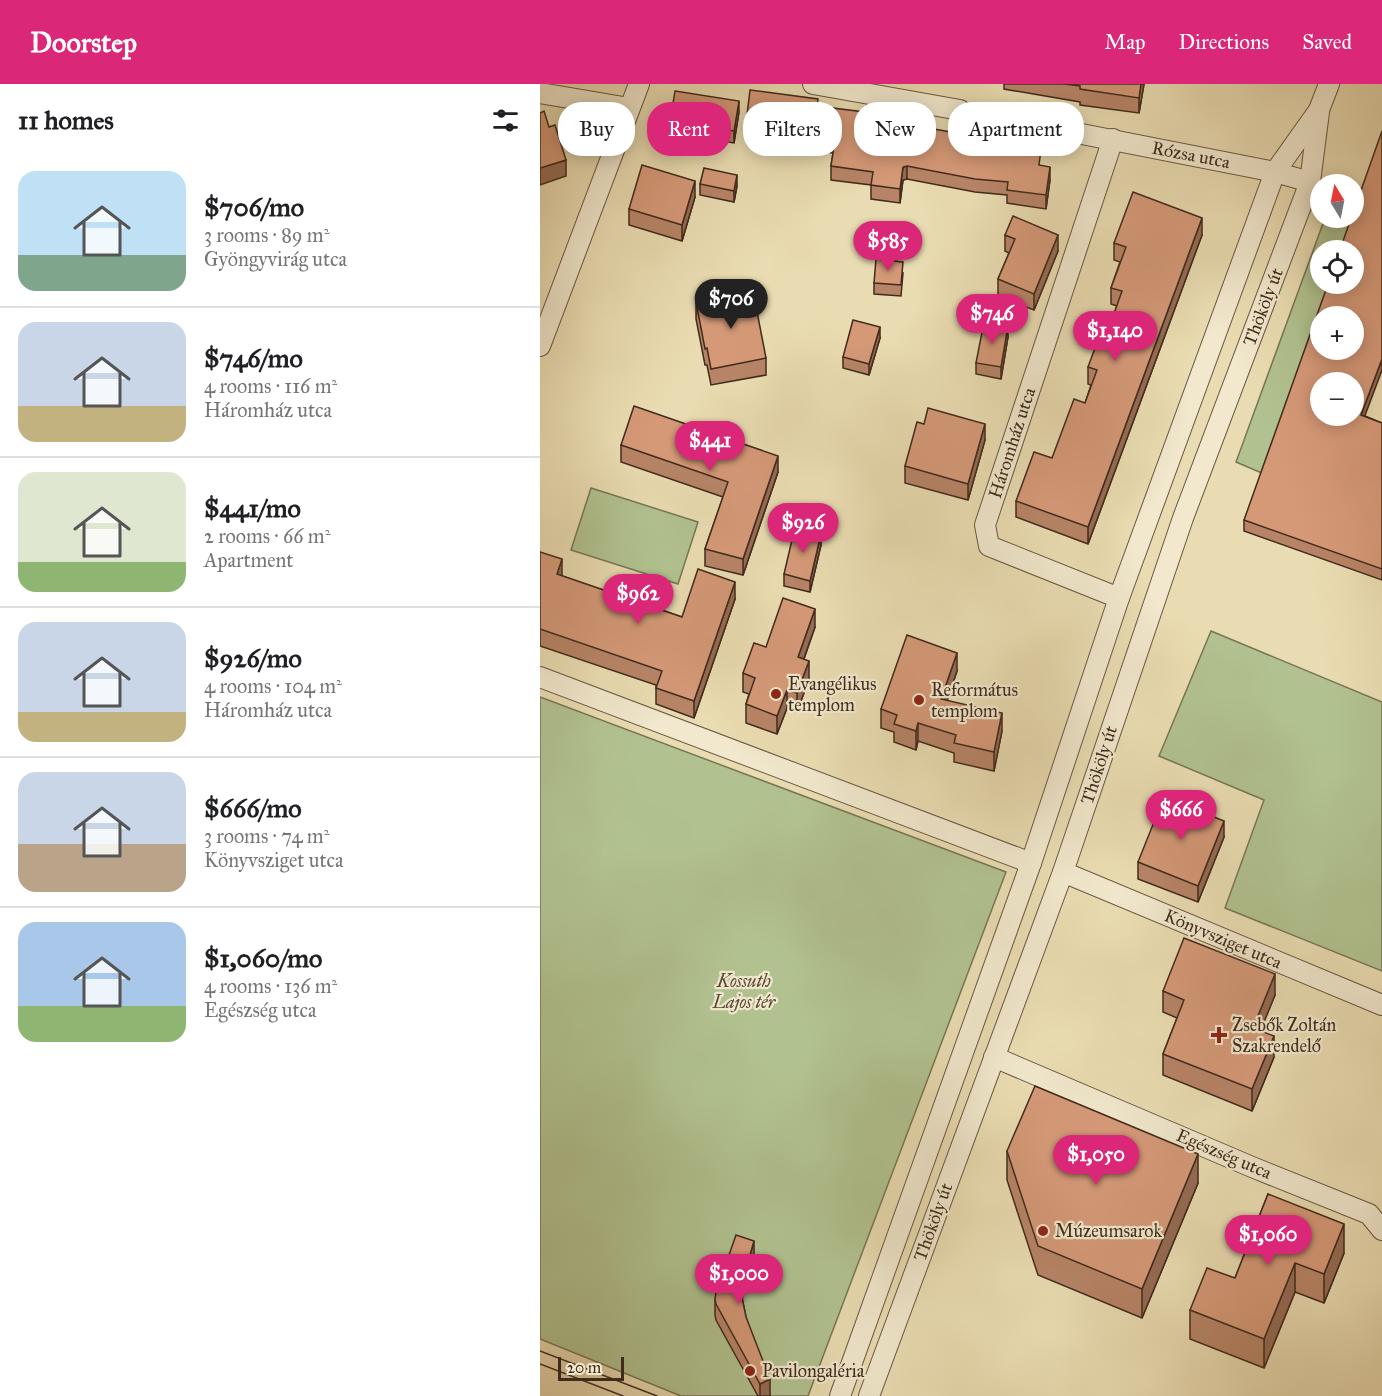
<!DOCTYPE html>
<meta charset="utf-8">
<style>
:root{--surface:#fff;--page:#f2f2f2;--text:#202124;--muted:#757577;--line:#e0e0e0;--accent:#db2777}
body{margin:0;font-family:"IM FELL Great Primer",serif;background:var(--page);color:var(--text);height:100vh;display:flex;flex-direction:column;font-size:22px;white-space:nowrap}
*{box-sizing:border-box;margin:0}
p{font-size:20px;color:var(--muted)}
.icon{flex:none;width:33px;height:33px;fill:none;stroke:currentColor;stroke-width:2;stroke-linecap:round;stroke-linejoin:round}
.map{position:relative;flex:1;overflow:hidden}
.drawer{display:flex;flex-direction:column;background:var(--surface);width:540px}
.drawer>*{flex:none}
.hud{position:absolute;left:18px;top:18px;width:570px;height:54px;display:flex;gap:12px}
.needle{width:39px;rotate:350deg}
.controls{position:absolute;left:770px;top:90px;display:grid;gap:12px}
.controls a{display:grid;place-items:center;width:54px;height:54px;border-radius:50%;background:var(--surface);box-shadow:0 3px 15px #0003;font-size:30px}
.scale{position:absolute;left:18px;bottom:15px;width:66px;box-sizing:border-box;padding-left:6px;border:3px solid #402b1d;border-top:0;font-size:16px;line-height:21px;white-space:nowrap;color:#402b1d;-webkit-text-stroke:4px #f1e8cd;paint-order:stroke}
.price{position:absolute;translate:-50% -51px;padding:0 14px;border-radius:21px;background:var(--accent);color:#fff;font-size:20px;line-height:39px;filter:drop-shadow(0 2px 3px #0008)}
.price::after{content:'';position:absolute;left:50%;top:36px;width:18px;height:14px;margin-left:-9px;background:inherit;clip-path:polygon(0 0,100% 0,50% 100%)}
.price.current{background:#222;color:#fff}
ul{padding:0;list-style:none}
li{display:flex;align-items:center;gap:18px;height:150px;padding:0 18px}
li+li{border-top:2px solid var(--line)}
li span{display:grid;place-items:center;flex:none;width:168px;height:120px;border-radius:18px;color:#555}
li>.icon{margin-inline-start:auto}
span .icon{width:72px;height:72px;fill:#fffc;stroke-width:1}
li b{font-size:26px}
h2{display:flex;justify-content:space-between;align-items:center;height:72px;padding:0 18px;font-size:26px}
.pill{padding:0 21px;border-radius:24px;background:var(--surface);box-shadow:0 3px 15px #0003;font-size:21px;line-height:54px}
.pill.current{background:var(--accent);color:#fff}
header{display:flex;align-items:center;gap:36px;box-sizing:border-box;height:84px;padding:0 30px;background:var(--accent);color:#fff}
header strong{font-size:28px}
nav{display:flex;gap:33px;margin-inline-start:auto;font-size:21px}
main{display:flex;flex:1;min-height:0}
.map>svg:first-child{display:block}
.green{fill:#b1c290;stroke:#787656;stroke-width:1.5}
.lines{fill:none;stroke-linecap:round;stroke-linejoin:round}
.street-casing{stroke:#6a5742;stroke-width:22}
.street{stroke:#f1e8cd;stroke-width:20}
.tram{stroke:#402b1d;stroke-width:1.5}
.wall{fill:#b78467;stroke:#402b1d;stroke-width:1.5}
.shaded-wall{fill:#956b54;stroke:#402b1d;stroke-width:1.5}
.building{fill:#d59978;stroke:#402b1d;stroke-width:1.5;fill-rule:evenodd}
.poi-dot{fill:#8f2418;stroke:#f1e8cd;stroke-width:2}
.labels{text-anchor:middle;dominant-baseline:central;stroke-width:4.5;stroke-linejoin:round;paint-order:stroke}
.street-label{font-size:18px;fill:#402b1d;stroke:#f1e8cd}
.poi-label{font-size:18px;fill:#402b1d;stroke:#f1e8cd;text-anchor:start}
.park-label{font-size:18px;font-style:italic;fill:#574934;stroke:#f1e8cd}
</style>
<header>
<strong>Doorstep</strong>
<nav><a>Map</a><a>Directions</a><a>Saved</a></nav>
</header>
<main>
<section class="drawer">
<h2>11 homes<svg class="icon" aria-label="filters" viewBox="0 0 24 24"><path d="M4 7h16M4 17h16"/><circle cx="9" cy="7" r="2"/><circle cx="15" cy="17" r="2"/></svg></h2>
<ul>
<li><span style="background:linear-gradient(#bfe0f5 70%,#7fa58c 0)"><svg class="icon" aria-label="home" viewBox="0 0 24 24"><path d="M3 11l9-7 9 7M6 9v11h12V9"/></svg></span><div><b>$706/mo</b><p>3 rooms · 89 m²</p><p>Gyöngyvirág utca</p></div></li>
<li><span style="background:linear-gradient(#c9d6e8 70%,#c2b280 0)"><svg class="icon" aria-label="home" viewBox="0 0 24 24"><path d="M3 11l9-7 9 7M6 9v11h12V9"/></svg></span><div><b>$746/mo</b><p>4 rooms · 116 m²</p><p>Háromház utca</p></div></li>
<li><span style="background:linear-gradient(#dfe7d0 75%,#8fb573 0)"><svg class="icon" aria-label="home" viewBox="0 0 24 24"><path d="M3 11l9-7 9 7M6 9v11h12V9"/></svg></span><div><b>$441/mo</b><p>2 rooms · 66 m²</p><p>Apartment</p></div></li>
<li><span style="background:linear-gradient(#c9d6e8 75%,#c2b280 0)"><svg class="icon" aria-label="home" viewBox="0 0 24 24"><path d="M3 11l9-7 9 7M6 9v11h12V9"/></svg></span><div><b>$926/mo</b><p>4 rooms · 104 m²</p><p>Háromház utca</p></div></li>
<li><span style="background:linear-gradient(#c9d6e8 60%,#b9a48a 0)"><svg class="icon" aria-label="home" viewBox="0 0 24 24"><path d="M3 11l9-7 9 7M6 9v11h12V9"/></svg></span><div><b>$666/mo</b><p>3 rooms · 74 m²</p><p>Könyvsziget utca</p></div></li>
<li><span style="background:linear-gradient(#a9c7e8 70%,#8fb573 0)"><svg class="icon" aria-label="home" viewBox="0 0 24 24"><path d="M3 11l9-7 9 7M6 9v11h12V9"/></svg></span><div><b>$1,060/mo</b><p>4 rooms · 136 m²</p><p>Egészség utca</p></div></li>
</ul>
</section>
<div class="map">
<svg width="842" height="1312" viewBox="0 0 842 1312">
<rect width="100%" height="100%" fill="#eadcb2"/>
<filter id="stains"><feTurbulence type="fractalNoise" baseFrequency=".00333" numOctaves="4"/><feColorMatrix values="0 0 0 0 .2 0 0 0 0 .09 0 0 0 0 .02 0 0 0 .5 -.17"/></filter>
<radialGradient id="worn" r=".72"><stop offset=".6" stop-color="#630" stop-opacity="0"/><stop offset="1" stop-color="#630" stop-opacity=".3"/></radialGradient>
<g class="green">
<path d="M813 121 819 123 804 166H780V200H792L724 390 696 378 785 134H813Z"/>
<path d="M51 404 158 438 138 500 31 466Z"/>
<path d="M671 547 842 618V887L685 824 724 716 619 672Z"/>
<path d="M0 613 466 788 268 1312H141L0 1255Z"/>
</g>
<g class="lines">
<g class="street-casing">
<g id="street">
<path d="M273 0 420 26"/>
<path d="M0 9 89 24"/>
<path d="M460 34 735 88 770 98"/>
<path d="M573 55 445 441 449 462 579 514"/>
<path d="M0 262 99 0"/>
<path d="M0 593 491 779"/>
<path d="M523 788 842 921"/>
<path d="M454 973 712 1083 829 1130 842 1146"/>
<path d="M300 1312 491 779 579 514 735 88 779 26 789 0"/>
<path d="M329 1312 523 788 643 434 770 98 779 28"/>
</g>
</g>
<use href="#street" class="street"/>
<g class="tram">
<path d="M0 1267 117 1312"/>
<path d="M0 1280 83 1312"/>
</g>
</g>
<g class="wall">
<path d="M464 0H604L599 29 540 21V18L464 5Z"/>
<path d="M278 22 373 41 443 58 501 82 510 96 506 125 467 119V111L435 108 367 95 363 96 360 119 331 115V101L291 96V82L293 69 245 62V50L207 45V31Z"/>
<path d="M199 28 194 59 130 49V38Z"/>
<path d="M160 100 197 102 194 118 160 111Z"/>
<path d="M155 113 142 157 89 141V125Z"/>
<path d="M465 151 518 167 494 226 458 212V195L469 169 465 167Z"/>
<path d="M662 151 548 460 476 433V417L512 374 545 319 551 301 548 300V283L570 255V241L577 222 571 220V204L580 178 574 176V159Z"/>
<path d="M363 189 361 212 334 210V199Z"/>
<path d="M156 218 226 274V291L171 301 167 281H165L156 235Z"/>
<path d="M468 253 461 295 436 290V279Z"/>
<path d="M340 254 329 291 303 284V273Z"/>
<path d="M825 332 842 339V496L704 447V436Z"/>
<path d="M445 356 428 416 365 399V382Z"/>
<path d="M81 361 238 388 203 491 165 482V465L183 413 81 378Z"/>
<path d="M281 461 270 508 244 502V490Z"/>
<path d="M0 468 22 492 142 533 195 515 154 634 116 620V601L0 562Z"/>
<path d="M275 543 264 575 269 595 257 628 247 624 237 650 206 639V620L209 610 203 608V589L226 563Z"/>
<path d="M417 587 407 617 462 647 454 687 414 678V669L378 657 376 666 354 658V648L341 644V625Z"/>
<path d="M684 753 658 818 598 795V778Z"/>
<path d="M623 907 735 911 720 947 734 973 712 1027 623 991V970L637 934 623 928Z"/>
<path d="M467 1067 658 1099 602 1234 498 1191 467 1096Z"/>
<path d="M728 1110 804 1169 784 1219 755 1208 724 1284 650 1255V1226L695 1194Z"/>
<path d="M214 1173 202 1214 206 1233 230 1312H218L176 1236 175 1231V1215Z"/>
</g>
<g class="shaded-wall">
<path d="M601 0H604L599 29V14Z"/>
<path d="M199 17V28L194 59V47Z"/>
<path d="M26 76V92L0 101V84Z"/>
<path d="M367 82V95L363 96 360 119V105L363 83Z"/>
<path d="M510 83V96L506 125V111Z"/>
<path d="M197 91V102L194 118V107Z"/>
<path d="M155 97V113L142 157V141Z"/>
<path d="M662 134V151L548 460V443Z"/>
<path d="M518 151V167L494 226V210Z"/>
<path d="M468 242V253L461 295V283Z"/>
<path d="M340 243V254L329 291V280Z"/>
<path d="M842 275V286L821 342V331Z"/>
<path d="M445 340V356L428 416V400Z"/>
<path d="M238 372V388L203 491V475Z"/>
<path d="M281 450V461L270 508V497Z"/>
<path d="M22 475V492L17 490Z"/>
<path d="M195 498V515L154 634V617Z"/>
<path d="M275 525V543L258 591V573Z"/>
<path d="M417 569V587L401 634V615Z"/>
<path d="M269 577V595L257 628V609Z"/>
<path d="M247 606V624L237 650V632Z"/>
<path d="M462 629V647L454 687V668Z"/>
<path d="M378 639V657L376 666V647Z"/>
<path d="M684 737V753L658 818V802Z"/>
<path d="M735 890V911L713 965V944Z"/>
<path d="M734 952V973L712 1027V1005Z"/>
<path d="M658 1070V1099L602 1234V1205Z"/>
<path d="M804 1140V1169L784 1219V1190Z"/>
<path d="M214 1157V1173L202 1216V1199Z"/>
<path d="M755 1179V1208L724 1284V1255Z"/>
<path d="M230 1295V1312H220V1300Z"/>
</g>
<g class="building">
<path d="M525 0H601L599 14 540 5V2Z"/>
<path d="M210 6 278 15 277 22 373 34 372 41 443 54V57L501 66 499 81 510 83 506 111 467 106 468 98 435 95 367 82 363 83 360 105 331 101 333 88 291 82 295 56 245 49 247 37 207 31Z"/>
<path d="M135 7 199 17 194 47 130 38Z"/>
<path d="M4 27 9 43 15 41 26 76 0 84V29Z"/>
<path d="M842 47V275L821 331 842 339V485L704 436 788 200H813V166H800L811 134H813V129ZM780 232H813V266H780ZM780 298H813V332H780Z"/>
<path d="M102 81 155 97 142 141 89 125Z"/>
<path d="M164 84 197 91 194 107 160 100Z"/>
<path d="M593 108 662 134 548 443 476 417 494 368 512 374 534 315 545 319 557 286 548 283 559 253 592 258 594 251 570 241 582 207 571 204 586 163 574 159Z"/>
<path d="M473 132 518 151 494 210 458 195 475 155 465 151Z"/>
<path d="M336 175 363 178 361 201 334 199Z"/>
<path d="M213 207 226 274 171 285 167 264 165 265 156 218Z"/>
<path d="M313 236 340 243 329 280 303 273Z"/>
<path d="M444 238 468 242 461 283 436 279Z"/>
<path d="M94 322 238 372 203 475 165 465 188 398 81 361Z"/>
<path d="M388 324 445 340 428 400 365 382 377 338 384 340Z"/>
<path d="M255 443 281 450 270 497 244 490Z"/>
<path d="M0 468 22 475 17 490 142 533 158 485 195 498 154 617 116 604 122 587 0 545Z"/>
<path d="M243 514 275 525 258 573 269 577 257 609 247 606 237 632 206 620 215 594 203 589 214 559 226 563Z"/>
<path d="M367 551 417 569 401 615 462 629 454 668 414 659 416 651 378 639 376 647 354 640 357 631 341 625Z"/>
<path d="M624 713 684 737 658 802 598 778Z"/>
<path d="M644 854 735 890 713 944 734 952 712 1005 623 970 644 916 623 907Z"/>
<path d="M495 1002 658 1070 602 1205 498 1162 467 1067Z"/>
<path d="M728 1110 804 1140 784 1190 755 1179 724 1255 650 1226 667 1184 695 1194Z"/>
<path d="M196 1151 214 1157 202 1199 201 1209 206 1233 230 1295 220 1300 176 1220 175 1215 176 1208Z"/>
</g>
<g class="poi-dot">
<circle cx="236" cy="610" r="6"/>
<circle cx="379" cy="616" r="6"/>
<path d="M676 942h6v6h6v6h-6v6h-6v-6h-6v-6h6z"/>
<circle cx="503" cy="1147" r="6"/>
<circle cx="210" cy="1287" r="6"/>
</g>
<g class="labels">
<g class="street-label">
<text transform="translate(651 71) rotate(11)">Rózsa utca</text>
<text transform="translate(723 223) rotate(-69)">Thököly út</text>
<text transform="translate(472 359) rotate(-72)">Háromház utca</text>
<text transform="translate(559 681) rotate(-72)">Thököly út</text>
<text transform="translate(683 855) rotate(23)">Könyvsziget utca</text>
<text transform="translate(684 1070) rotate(23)">Egészség utca</text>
<text transform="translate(393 1138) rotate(-70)">Thököly út</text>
</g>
<g class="poi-label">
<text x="248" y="600">Evangélikus<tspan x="248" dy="21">templom</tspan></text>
<text x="391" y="606">Református<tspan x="391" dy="21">templom</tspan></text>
<text x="692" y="941">Zsebők Zoltán<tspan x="692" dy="21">Szakrendelő</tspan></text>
<text x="515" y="1147">Múzeumsarok</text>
<text x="222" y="1287">Pavilongaléria</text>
</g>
<g class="park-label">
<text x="204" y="897">Kossuth<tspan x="204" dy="21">Lajos tér</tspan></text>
</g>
</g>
<rect width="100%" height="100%" filter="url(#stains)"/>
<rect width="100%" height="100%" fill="url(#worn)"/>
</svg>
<div class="controls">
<a><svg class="needle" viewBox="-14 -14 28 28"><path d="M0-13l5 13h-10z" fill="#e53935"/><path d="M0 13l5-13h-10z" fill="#757577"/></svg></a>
<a><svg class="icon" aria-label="locate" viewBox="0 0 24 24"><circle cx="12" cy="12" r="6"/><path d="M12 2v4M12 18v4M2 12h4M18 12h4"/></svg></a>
<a>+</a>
<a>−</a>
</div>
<div class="scale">20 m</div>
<b class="price" style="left:348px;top:188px">$585</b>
<b class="price current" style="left:191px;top:246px">$706</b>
<b class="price" style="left:452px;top:261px">$746</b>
<b class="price" style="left:575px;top:278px">$1,140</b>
<b class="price" style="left:170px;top:388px">$441</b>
<b class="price" style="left:263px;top:470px">$926</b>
<b class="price" style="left:98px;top:541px">$962</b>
<b class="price" style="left:641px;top:757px">$666</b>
<b class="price" style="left:556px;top:1102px">$1,050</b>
<b class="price" style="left:728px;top:1182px">$1,060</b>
<b class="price" style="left:199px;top:1221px">$1,000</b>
<div class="hud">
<a class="pill">Buy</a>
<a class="pill current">Rent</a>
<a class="pill">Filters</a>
<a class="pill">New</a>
<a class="pill">Apartment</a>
</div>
</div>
</main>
